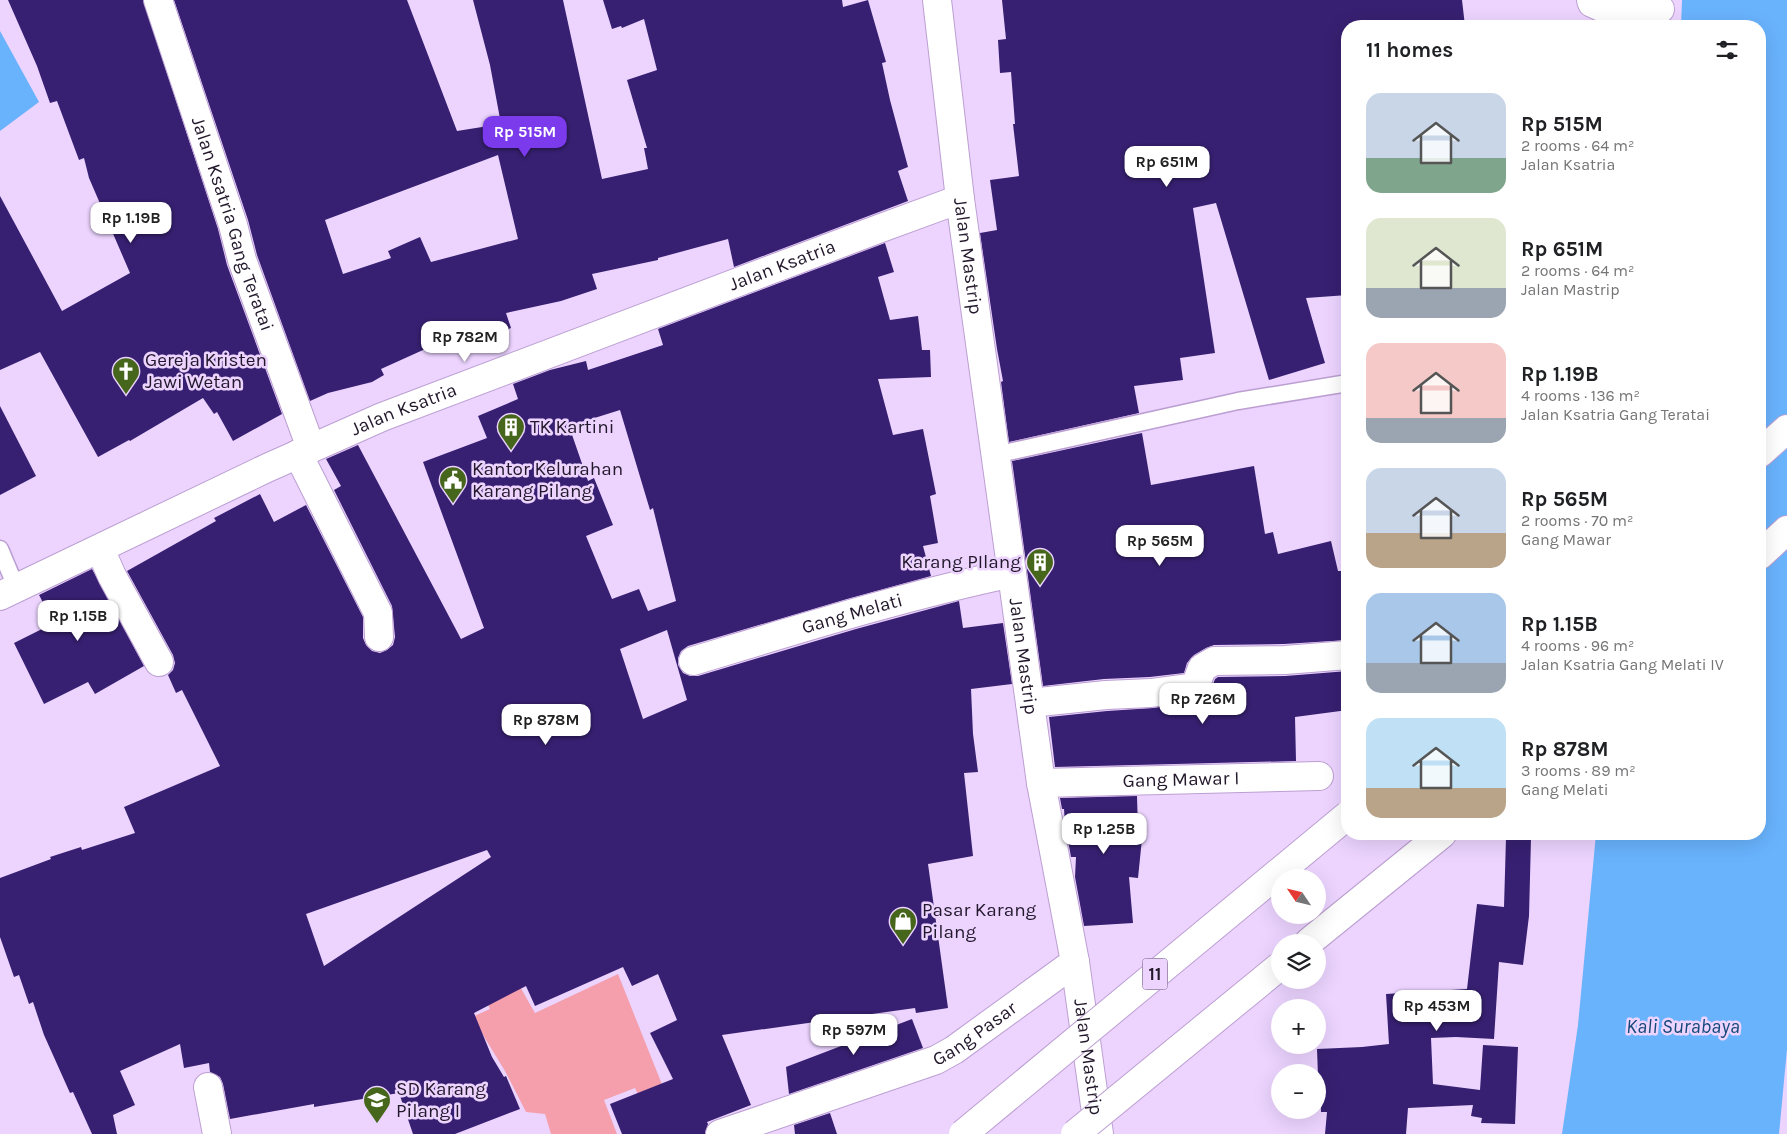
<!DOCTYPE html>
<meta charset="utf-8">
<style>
:root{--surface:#fff;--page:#f6f6f6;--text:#202124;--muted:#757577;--accent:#7c3aed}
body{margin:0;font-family:Karla,sans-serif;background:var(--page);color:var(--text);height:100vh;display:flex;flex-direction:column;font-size:19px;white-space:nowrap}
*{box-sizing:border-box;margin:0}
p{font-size:16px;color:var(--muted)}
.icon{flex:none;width:28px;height:28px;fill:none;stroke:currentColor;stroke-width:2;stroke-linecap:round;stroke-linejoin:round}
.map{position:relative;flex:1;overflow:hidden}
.panel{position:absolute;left:1341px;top:20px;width:425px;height:820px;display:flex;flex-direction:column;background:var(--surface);border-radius:20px;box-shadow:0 5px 20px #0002}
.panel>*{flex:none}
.needle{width:32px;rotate:305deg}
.buttons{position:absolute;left:1271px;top:869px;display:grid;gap:10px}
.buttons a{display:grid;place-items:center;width:55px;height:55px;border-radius:50%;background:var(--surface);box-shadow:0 5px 20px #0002;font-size:25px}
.price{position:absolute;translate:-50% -42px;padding:0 11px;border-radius:10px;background:#fff;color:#222;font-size:16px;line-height:32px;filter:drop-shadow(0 1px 2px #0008)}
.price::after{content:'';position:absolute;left:50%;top:30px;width:15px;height:11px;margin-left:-8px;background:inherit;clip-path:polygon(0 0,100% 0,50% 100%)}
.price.on{background:var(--accent);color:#fff}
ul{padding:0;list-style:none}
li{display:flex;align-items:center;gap:15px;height:125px;padding:0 25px}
li span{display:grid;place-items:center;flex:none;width:140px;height:100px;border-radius:15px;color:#555}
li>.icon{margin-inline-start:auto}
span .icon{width:60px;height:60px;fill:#fffc;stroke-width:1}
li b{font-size:21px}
h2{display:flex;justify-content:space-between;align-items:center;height:60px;padding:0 25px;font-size:21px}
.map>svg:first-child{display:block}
.green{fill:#f49fab}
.water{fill:#69b3fd}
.building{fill:#372071;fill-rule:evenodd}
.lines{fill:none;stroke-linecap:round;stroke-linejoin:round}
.lane-casing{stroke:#bc9fd2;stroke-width:19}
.street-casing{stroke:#bc9fd2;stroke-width:30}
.secondary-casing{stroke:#bc9fd2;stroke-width:30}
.primary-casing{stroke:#bc9fd2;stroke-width:30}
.highway-casing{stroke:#bc9fd2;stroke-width:30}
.lane{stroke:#fff;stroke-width:16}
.street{stroke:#fff;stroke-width:28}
.secondary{stroke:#fff;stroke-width:28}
.primary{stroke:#fff;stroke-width:28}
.highway{stroke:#fff;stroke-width:28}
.highway-bridge-casing{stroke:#bc9fd2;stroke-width:30;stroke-linecap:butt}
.highway-bridge{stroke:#fff;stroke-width:28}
.labels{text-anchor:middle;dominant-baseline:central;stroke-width:5;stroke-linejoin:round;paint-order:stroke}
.shield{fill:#ecd4ff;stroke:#5f506b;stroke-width:1}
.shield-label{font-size:18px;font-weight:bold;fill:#23182b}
.street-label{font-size:19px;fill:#23182b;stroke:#ecd4ff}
.poi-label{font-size:19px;fill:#23182b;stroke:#ecd4ff;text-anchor:start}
.water-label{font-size:20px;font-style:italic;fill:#144878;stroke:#ecd4ff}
</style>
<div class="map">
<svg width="1787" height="1134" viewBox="0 0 1787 1134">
<rect width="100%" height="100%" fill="#ecd4ff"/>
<path class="green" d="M468 895 535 1013 618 974 671 1107 649 1117 635 1088 604 1100 617 1134H551L545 1114 526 1112 505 1071 472 1017 490 1009 480 988Z"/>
<g class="water">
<path d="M1682 0H1787V1049L1779 1134H1562L1578 1025 1596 834H1760V26H1681Z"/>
<path d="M0 31 39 102 0 131Z"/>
</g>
<g class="building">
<path d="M8 0H143L218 229 227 265 282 414 233 441 217 412 214 414 203 398 130 441 129 440 98 457 40 352 0 370V196L62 311 130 273 89 178 84 158 79 160 57 101 50 103 37 66Z"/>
<path d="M174 0H407L457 131 501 124 490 65 473 0H563L602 179 648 169 644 148H647L627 80 657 70 644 19 622 28 621 26 612 29 603 0H842L843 7 868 0 886 62 882 63 890 100 908 167 898 171 908 201 734 267 728 239 658 258V260L592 274 597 289 561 301 506 313 511 328 459 351 454 336 381 369 384 375 372 382 328 393 310 401 257 255 248 220ZM498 155 518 239 431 262 420 237 388 251 391 258 343 274 325 220Z"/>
<path d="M1002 0H1462L1465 26H1348V295L1306 298 1325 363 1269 380 1216 203 1193 208 1215 353 1180 358 1183 380 1134 386 1139 413 1009 442 1001 382 1003 381 997 349 980 233 997 230 990 180 1019 176 1013 124H1015L1011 72 1000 73 998 40 1006 39Z"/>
<path d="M885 243 894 272 878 277 890 320 918 316 922 350H930L931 377 878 379 893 435 923 429 936 494 930 496 938 543 923 546 931 576 847 599 688 646 681 651 678 658V665L683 673 690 676H698L856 629 959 601 963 628 1003 623 1012 684 971 689 973 734 978 772 964 773 973 856 928 864 948 1008 916 1013 915 1008 722 1035 751 1105 707 1122 708 1124 705 1134H622L610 1104 673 1079 650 1033 677 1020 658 974 632 986 623 967 535 1006 526 986 474 1013 492 1057 504 1077 506 1076 520 1109 455 1134H413L399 1093 314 1107V1104L230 1119 223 1084 220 1077 210 1072 209 1063 184 1068 180 1044 120 1071 135 1105 113 1115 117 1134H92L73 1092 70 1093 44 1035 33 1002 29 1004 19 975 14 977 0 937V878L51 859 50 857 81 847 82 850 135 833 124 807 220 766 182 690 176 693 168 675 173 670 175 663 173 655 127 571 216 521 214 518 260 494 274 522 306 505 363 617V638L366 645 372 651 380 653 387 650 393 645 395 637 392 606 334 490 341 486 326 459 358 445 461 639 484 628 423 462 487 438 478 416 518 399 513 384 550 370 586 361 588 370 663 345 658 329ZM620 410 650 510 653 508 676 601 648 611 639 589 612 599 586 536 613 525 594 478 588 481 569 426ZM667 630 687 700 643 719 620 649ZM487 850 491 857 324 966 306 914Z"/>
<path d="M0 406 36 476 0 495Z"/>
<path d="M1142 433 1151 485 1254 466 1265 534 1273 532 1278 554 1331 541 1338 571H1348V640L1284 644 1214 645 1206 648 1194 655 1187 663 1184 673 1150 677 1104 679 1043 686 1012 461Z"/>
<path d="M92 569 144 666 95 694 88 682 44 704 14 643 54 623 39 595Z"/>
<path d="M1348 671V710L1295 717 1296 761 1055 767 1049 717 1107 711 1153 708 1197 702 1205 699 1210 692 1215 679 1218 677 1285 676Z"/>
<path d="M1137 796 1138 830 1143 829 1138 878 1129 877 1133 923 1084 926 1075 877 1076 857H1071L1065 824 1064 809H1062L1060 798Z"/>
<path d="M1506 838H1531L1529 916 1523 965 1499 962 1494 1039 1456 1037 1431 1038 1433 1084 1480 1090 1483 1045 1518 1047 1515 1124 1481 1123 1482 1118 1471 1116 1473 1105 1408 1108 1406 1134H1325L1327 1112H1321L1320 1076H1318L1317 1049 1362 1047 1389 1044 1386 994 1467 989 1477 904 1504 907Z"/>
<path d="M912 1019 923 1048 789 1094 786 1067Z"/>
<path d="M830 1113 837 1134H795L794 1125Z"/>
</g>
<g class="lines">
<g class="lane-casing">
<g id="lane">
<path d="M995 455 1238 401 1348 383"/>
<path d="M0 549 16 587"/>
</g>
</g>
<g class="street-casing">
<g id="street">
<path id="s1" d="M158 0 233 225 242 260 311 448"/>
<path d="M1591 0 1592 3 1601 7 1660 9"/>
<path d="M298 454 378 613 379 637"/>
<path d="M100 549 112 576 159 662"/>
<path id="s2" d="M693 661C799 629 904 596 1012 573"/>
<path d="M1030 703 1106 695 1151 693 1195 687 1202 668 1214 661 1285 660 1348 655"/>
<path id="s3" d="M1041 783 1319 776"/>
<path d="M208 1087 217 1134"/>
<path id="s4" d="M720 1134 936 1060 954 1050 1075 962"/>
</g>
</g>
<g class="secondary-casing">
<g id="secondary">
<path id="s5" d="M0 596 267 468 382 417 873 231 960 199"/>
</g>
</g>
<g class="primary-casing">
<g id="primary">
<path id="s6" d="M937 0 960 199 1041 783 1075 962 1099 1134"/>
</g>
</g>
<g class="highway-casing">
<g id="highway">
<path d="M1760 453 1787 429"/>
<path d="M1760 555 1787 530"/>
<path d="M1309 942 1442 834"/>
</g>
</g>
<use href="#lane" class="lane"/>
<use href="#street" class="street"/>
<use href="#secondary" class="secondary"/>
<use href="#primary" class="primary"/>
<use href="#highway" class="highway"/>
<g class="highway-bridge-casing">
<g id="highway-bridge">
<path d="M963 1134 1348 815"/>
<path d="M1075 1134 1280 966"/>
</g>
</g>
<use href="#highway-bridge" class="highway-bridge"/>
</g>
<defs>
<g id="church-pin" transform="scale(1.4375)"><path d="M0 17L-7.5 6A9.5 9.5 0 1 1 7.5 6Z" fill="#46661c" stroke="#ecd4ff"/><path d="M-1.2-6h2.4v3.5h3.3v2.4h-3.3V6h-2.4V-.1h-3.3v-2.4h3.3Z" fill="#fff"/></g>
<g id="building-pin" transform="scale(1.4375)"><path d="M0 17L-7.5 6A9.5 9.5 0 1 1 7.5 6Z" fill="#46661c" stroke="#ecd4ff"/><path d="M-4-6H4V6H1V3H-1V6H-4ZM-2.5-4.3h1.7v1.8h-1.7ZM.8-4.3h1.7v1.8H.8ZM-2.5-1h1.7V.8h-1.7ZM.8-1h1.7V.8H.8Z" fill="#fff"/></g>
<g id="civic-pin" transform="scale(1.4375)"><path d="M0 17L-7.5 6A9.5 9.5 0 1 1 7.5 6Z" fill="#46661c" stroke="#ecd4ff"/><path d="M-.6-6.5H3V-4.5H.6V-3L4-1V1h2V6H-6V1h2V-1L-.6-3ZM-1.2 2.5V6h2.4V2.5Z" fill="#fff"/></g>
<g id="shop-pin" transform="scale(1.4375)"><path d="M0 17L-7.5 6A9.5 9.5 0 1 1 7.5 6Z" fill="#46661c" stroke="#ecd4ff"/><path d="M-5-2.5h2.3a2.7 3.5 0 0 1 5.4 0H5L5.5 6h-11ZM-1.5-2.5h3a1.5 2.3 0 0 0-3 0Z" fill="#fff"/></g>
<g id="school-pin" transform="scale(1.4375)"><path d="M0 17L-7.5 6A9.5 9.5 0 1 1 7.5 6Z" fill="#46661c" stroke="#ecd4ff"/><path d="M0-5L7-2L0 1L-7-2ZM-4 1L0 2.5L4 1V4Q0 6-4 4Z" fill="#fff"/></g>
</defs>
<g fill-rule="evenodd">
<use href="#church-pin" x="126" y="371"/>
<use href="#building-pin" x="511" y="427"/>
<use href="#civic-pin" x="453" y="480"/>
<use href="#building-pin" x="1040" y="562"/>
<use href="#shop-pin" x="903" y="921"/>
<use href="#school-pin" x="377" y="1100"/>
</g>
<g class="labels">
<rect class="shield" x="1142.5" y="958.5" width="25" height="31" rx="4"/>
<g class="shield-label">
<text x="1155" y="974">11</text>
</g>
<g class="street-label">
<text stroke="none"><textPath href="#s1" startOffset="236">Jalan Ksatria Gang Teratai</textPath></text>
<text stroke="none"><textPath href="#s6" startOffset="258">Jalan Mastrip</textPath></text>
<text stroke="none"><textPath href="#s5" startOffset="850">Jalan Ksatria</textPath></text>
<text stroke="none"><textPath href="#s5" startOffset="445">Jalan Ksatria</textPath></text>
<text stroke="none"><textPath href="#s2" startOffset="166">Gang Melati</textPath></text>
<text stroke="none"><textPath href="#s6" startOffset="662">Jalan Mastrip</textPath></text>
<text stroke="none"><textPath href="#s3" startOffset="140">Gang Mawar I</textPath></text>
<text stroke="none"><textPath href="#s4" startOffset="275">Gang Pasar</textPath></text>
<text stroke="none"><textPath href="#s6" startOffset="1068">Jalan Mastrip</textPath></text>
</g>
<g class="poi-label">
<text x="145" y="360">Gereja Kristen<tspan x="145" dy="22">Jawi Wetan</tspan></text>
<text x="530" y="427">TK Kartini</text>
<text x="472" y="469">Kantor Kelurahan<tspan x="472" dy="22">Karang Pilang</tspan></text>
<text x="1021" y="562" text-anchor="end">Karang PIlang</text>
<text x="922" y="910">Pasar Karang<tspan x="922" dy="22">Pilang</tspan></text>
<text x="396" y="1089">SD Karang<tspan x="396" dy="22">Pilang I</tspan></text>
</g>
<g class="water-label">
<text x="1683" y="1026">Kali Surabaya</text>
</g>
</g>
</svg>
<div class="buttons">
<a><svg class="needle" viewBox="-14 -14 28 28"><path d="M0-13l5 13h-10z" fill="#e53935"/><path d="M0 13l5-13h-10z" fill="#757577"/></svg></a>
<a><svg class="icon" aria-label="layers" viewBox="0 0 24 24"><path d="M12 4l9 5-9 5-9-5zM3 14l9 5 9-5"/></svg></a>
<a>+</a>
<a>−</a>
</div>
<b class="price on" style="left:525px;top:158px">Rp 515M</b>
<b class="price" style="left:1167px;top:188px">Rp 651M</b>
<b class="price" style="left:131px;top:244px">Rp 1.19B</b>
<b class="price" style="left:465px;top:363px">Rp 782M</b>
<b class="price" style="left:1160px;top:567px">Rp 565M</b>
<b class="price" style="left:78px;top:642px">Rp 1.15B</b>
<b class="price" style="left:1203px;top:725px">Rp 726M</b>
<b class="price" style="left:546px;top:746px">Rp 878M</b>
<b class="price" style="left:1104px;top:855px">Rp 1.25B</b>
<b class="price" style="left:1437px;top:1032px">Rp 453M</b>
<b class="price" style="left:854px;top:1056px">Rp 597M</b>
<section class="panel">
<h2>11 homes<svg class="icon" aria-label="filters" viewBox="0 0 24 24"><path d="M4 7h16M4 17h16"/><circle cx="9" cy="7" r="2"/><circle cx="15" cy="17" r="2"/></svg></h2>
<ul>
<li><span style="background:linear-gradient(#c9d6e8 65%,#7fa58c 0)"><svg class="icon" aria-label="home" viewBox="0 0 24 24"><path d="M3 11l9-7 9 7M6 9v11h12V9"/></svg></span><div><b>Rp 515M</b><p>2 rooms · 64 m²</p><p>Jalan Ksatria</p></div></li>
<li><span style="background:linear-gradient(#dfe7d0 70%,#9aa5b1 0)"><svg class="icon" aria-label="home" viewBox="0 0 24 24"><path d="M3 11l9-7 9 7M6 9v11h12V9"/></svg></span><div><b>Rp 651M</b><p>2 rooms · 64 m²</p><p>Jalan Mastrip</p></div></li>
<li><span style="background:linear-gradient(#f6c9c9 75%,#9aa5b1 0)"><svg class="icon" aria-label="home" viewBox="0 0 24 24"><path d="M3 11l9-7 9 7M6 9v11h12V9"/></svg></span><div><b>Rp 1.19B</b><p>4 rooms · 136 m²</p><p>Jalan Ksatria Gang Teratai</p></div></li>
<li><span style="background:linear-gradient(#c9d6e8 65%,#b9a48a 0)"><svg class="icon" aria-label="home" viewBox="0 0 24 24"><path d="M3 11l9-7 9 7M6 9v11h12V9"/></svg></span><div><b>Rp 565M</b><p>2 rooms · 70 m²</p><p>Gang Mawar</p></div></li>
<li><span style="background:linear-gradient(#a9c7e8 70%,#9aa5b1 0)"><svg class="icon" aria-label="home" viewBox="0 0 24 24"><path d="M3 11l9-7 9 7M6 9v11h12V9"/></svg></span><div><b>Rp 1.15B</b><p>4 rooms · 96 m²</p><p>Jalan Ksatria Gang Melati IV</p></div></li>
<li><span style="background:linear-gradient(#bfe0f5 70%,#b9a48a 0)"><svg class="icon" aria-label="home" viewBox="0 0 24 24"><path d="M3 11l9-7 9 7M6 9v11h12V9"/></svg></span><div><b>Rp 878M</b><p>3 rooms · 89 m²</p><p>Gang Melati</p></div></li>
</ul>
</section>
</div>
